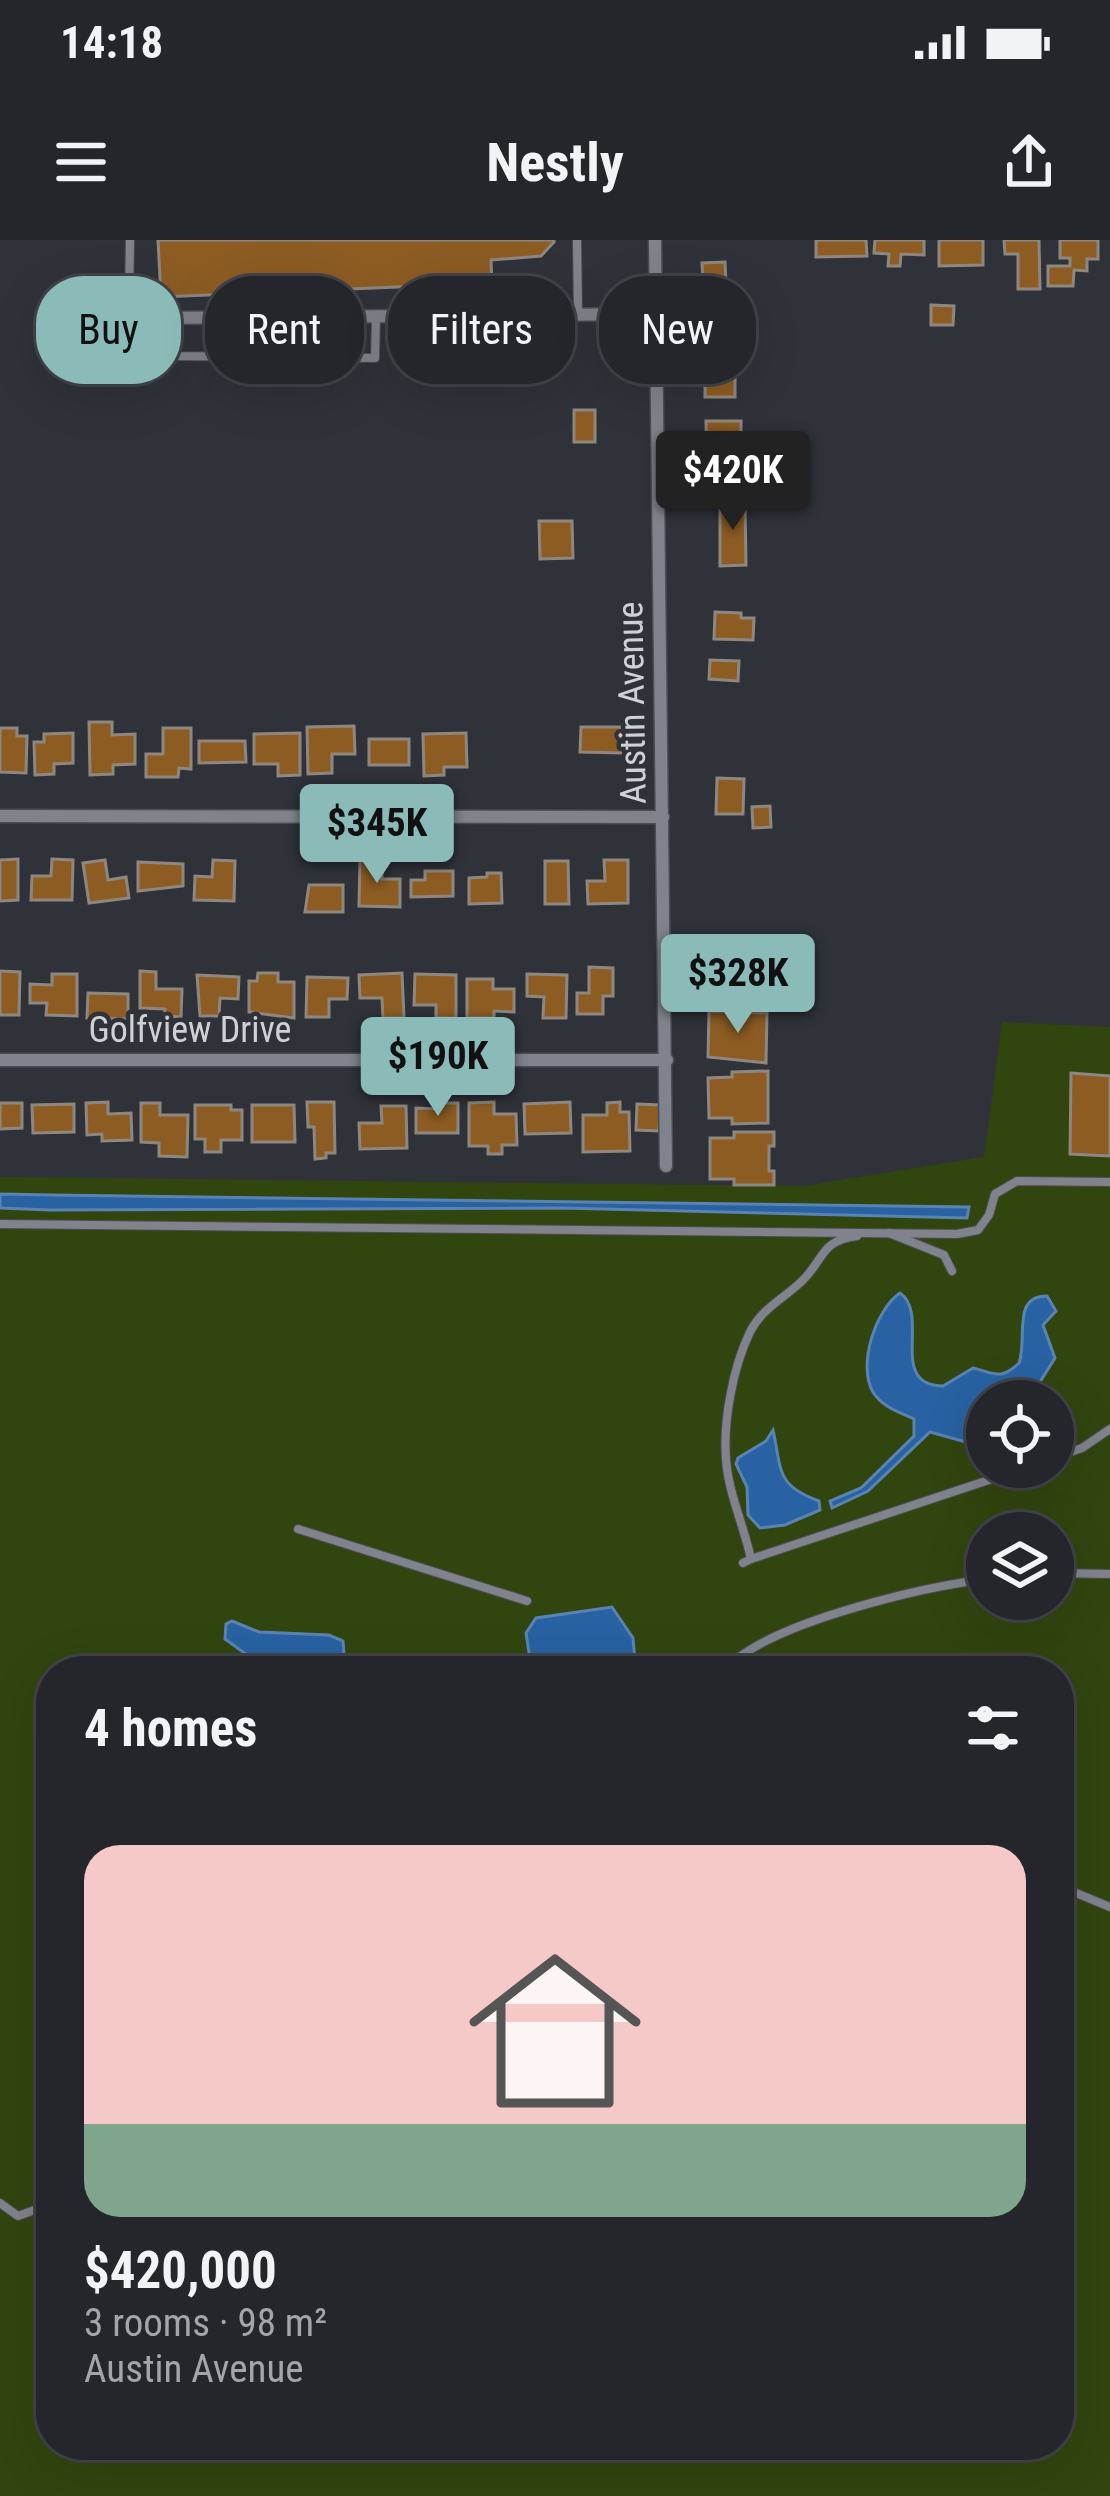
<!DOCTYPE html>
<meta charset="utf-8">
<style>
:root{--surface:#24262c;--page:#2c2e34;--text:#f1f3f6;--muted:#a3a5a9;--line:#414348;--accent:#8bbbb9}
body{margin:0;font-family:"Roboto Condensed",sans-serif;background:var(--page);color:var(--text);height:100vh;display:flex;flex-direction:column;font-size:45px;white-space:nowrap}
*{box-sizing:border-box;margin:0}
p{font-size:39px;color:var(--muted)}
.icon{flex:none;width:66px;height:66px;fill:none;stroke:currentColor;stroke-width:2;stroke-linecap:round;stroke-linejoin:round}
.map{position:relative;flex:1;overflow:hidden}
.sheet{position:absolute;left:36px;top:1416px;width:1038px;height:804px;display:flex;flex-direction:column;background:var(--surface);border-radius:48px;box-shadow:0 12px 48px #0002,0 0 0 3px var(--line)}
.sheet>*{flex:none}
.hud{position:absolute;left:36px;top:36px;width:1038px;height:108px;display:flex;gap:24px}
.controls{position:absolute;left:966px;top:1140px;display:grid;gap:24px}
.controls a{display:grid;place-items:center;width:108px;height:108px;border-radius:50%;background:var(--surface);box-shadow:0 12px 48px #0002,0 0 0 3px var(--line);font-size:60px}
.price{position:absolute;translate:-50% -102px;padding:0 27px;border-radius:12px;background:var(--accent);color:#111;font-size:39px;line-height:78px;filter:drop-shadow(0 3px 6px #0008)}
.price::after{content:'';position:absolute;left:50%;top:72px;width:36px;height:27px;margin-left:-18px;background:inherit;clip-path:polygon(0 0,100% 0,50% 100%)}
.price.current{background:#222;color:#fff}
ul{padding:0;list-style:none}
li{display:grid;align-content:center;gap:24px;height:636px;padding:0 48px}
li+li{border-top:3px solid var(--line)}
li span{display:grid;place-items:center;height:372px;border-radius:36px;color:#555}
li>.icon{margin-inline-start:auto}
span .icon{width:216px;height:216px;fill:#fffc;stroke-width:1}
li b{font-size:51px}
h2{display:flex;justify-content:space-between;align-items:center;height:144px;padding:0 48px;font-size:51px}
.tag{padding:0 42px;border-radius:48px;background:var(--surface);box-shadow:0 12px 48px #0002,0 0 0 3px var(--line);font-size:42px;line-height:108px}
.tag.current{background:var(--accent);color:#111}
.status{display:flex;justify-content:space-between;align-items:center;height:84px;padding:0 60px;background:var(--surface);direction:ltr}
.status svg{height:33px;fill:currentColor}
header{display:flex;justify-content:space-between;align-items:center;height:156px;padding:0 48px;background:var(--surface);font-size:54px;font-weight:700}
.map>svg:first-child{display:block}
.green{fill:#31450f;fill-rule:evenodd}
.water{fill:#2862a2;stroke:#5a83b2;stroke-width:3}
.building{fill:#8c5c23;stroke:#8e877f;stroke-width:3}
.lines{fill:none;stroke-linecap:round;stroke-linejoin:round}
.service-casing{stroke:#4c4d54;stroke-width:10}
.minor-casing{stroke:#4c4d54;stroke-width:15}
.service{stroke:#81838c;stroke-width:8}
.minor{stroke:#81838c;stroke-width:12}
.labels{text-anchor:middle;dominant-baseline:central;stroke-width:9;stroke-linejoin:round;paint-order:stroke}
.street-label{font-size:36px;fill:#d0d1d6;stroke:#30323a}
</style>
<div class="status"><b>14:18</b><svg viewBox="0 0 49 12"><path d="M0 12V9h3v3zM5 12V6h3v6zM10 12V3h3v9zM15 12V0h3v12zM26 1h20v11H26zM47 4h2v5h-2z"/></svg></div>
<header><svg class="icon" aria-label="menu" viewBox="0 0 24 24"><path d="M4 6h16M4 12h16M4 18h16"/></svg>Nestly<svg class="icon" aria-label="share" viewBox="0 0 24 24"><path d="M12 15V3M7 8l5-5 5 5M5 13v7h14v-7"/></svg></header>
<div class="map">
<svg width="1110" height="2256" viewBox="0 0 1110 2256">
<rect width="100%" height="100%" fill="#30323a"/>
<path class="green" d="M1002 782 1110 787V2256H0V937L803 946 984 917ZM987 1161H1053V1227H987ZM987 1293H1053V1359H987ZM51 1431H1059V2205H51Z"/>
<g class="water">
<path d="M0 954 53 955 969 967 967 978 562 968 50 970 0 968Z"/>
<path d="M900 1053C931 1075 887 1145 943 1146L973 1128C995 1133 1000 1141 1019 1123 1028 1099 1011 1056 1047 1056L1056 1071 1043 1085 1055 1118 1028 1161H987V1202L962 1201 930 1192 868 1251 832 1268 830 1261 861 1248 914 1196V1179C899 1172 882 1167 873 1152 857 1125 876 1069 900 1053Z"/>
<path d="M773 1190C782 1230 775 1245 819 1261L820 1270 785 1285 760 1288 748 1275 747 1247 736 1224 738 1218 766 1201Z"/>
<path d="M612 1367 633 1398 636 1431H549L529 1413 526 1393 536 1378Z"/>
<path d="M232 1381 259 1392 329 1395 343 1401 344 1414 333 1431H311L300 1420 261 1425 225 1399 226 1384Z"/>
</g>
<g class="building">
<path d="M158 0H554V2L541 16 491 20 492 43 161 57Z"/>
<path d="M816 0H866L867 16 816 17Z"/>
<path d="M875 0H924V15L901 14 900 26H888L889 14 874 13Z"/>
<path d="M939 0H983V25L939 26Z"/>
<path d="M1004 0H1039L1040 49H1018V14H1005Z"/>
<path d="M1060 0H1098V19H1087V31L1074 30 1073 46H1048V26H1070V18H1060Z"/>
<path d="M725 22 726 44H703L702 23Z"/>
<path d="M703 63H725L726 102 704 103Z"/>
<path d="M931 65 954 66 953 85H931Z"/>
<path d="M705 126H722L723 133H735V157H705Z"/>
<rect x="574" y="170" width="21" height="32"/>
<path d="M706 181H741V203H729V230L707 231Z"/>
<path d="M720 261H745L746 325 720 326Z"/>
<path d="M539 281H572L573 318 540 319Z"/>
<path d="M715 372 741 373V378H754L753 400 714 399Z"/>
<path d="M710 420 739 421 738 441 709 439Z"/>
<path d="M89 482H112V495L135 494V524L113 525V534L90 535Z"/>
<path d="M354 486 355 514H332V533L308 534 307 487Z"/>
<path d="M581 487H621V513L580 512Z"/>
<path d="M0 488H17V496H27L26 533 0 532Z"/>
<path d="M163 488H191V529L179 528 178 537H146V514H163Z"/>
<path d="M73 493V523L54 524V534L35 535 34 502H44V494Z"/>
<path d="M300 493V535L278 536V524H254V494Z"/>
<path d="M466 493 467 527H444V535L424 536 423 494Z"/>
<rect x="369" y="499" width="40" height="26"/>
<path d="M199 501H245L246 522 199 523Z"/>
<path d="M717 538 744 539 743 574H716Z"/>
<path d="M770 566 771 587 753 588 752 567Z"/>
<path d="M18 619V660L0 661V620Z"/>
<path d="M52 619 73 620 72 660H31L32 636H51Z"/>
<path d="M360 619 382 620V639H400V667L359 666Z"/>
<path d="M105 620 108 640 126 637 129 658 89 663 83 623Z"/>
<path d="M213 620 235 621 234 661 194 660 195 636 212 637Z"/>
<path d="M604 620H628V663L588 664 587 641H605Z"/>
<path d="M545 621H568L569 664H545Z"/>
<path d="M138 622 183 624V646L138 651Z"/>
<path d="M425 631H453V656L411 657V640H425Z"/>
<path d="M487 633H501L502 663 469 664V638L487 637Z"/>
<path d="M309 645H343V672H305Z"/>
<path d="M721 706H746L747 745H722Z"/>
<path d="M756 706H784V728H757Z"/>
<path d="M589 727 613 728V756H603V774H577V753H589Z"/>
<path d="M0 731 20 732 19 775H0Z"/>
<path d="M140 731 156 732V749H182L181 777 165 776V769L140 768Z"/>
<path d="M258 733H278V742H294V778L249 772V741H257Z"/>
<path d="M402 733 404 778H383L382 758H360L359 735Z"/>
<path d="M52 734H77V776L46 775 47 763H30V744L52 745Z"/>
<path d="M415 734 456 735V778H436V765H414Z"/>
<path d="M527 734 567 735 566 778H543L544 757 527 756Z"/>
<path d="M197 735 239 737 238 759 220 758 219 776H200Z"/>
<path d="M307 737 348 738 347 759H329V777H306Z"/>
<path d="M467 739H493V749H514V772L494 771V778H467Z"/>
<path d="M88 753 128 754V779L87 778Z"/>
<path d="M709 771 767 773 766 823 708 817Z"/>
<path d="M768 831V883L732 884V878H709L708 838 732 837V832Z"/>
<path d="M1071 833 1110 836V916L1070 914Z"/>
<path d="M108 862V874L131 873 132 900 102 901V894L87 895 86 863Z"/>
<path d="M307 862H334L335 913H326V918L315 919 314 887H308Z"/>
<path d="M494 862V874H516L517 905H502V914H488V906H469V863Z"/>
<path d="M570 862 571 893 525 894 524 864Z"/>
<path d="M620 862V872H629L630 911 583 912V875H607V863Z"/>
<path d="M0 863H22V888L0 889Z"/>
<path d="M141 863H160V875H188L187 917 159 916V903L141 902Z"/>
<path d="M439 863H458V893H416V868L439 869Z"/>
<path d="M74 864V892L33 893 32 865Z"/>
<path d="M637 864 660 865 659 891 636 890Z"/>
<path d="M195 865H231V870H242V900H221V912H205V899H195Z"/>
<path d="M252 865H294L295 902H252Z"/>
<path d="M381 866H406L407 908 360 909 359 883H382Z"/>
<path d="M734 892H774V906H769V931H774V945H734V939H710V898H734Z"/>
</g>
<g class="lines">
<g class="service-casing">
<g id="service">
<path d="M130 0 129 57 145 78"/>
<path d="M577 0 578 75"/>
<path d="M166 79 167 116 375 118 376 78"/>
<path d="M0 984 957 994 978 990 989 975 995 954 1017 941 1110 942"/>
<path d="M889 993 944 1015 952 1031"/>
<path d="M1053 1218 1082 1208 1110 1189"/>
<path d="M298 1289 527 1361"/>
<path d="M751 1319 1028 1227"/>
<path d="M743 1323 751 1319C744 1286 728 1252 726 1219 723 1181 733 1127 750 1092 762 1068 785 1058 803 1040 825 1018 820 1001 857 996"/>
<path d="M1053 1333 1110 1334"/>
<path d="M736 1431 738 1418C789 1379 922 1347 987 1339"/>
<path d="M1059 1646 1110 1667"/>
<path d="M0 1963 18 1976 51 1964"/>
</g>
</g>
<g class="minor-casing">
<g id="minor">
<path d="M655 0 666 926"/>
<path d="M145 78 657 74"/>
<path d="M0 576 663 577"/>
<path d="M0 820H667"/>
</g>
</g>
<use href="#service" class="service"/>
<use href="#minor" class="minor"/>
</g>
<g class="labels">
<g class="street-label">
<text transform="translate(632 463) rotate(-91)">Austin Avenue</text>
<text x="190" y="790">Golfview Drive</text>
</g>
</g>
</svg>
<div class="controls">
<a><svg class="icon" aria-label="locate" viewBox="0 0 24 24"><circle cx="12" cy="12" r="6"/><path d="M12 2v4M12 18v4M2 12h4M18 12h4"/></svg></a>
<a><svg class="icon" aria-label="layers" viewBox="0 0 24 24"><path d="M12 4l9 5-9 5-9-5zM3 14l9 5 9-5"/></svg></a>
</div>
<b class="price current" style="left:733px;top:293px">$420K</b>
<b class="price" style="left:377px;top:646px">$345K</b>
<b class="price" style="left:738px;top:796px">$328K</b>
<b class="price" style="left:438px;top:879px">$190K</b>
<div class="hud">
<a class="tag current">Buy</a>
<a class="tag">Rent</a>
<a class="tag">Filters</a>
<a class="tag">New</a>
</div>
<section class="sheet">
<h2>4 homes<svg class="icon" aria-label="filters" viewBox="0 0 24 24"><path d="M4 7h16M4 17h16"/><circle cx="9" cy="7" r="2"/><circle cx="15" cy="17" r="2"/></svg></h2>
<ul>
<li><span style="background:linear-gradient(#f6c9c9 75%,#7fa58c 0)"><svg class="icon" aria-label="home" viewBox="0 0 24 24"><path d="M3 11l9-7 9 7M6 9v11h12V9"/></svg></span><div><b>$420,000</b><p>3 rooms · 98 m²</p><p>Austin Avenue</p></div></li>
</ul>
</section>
</div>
